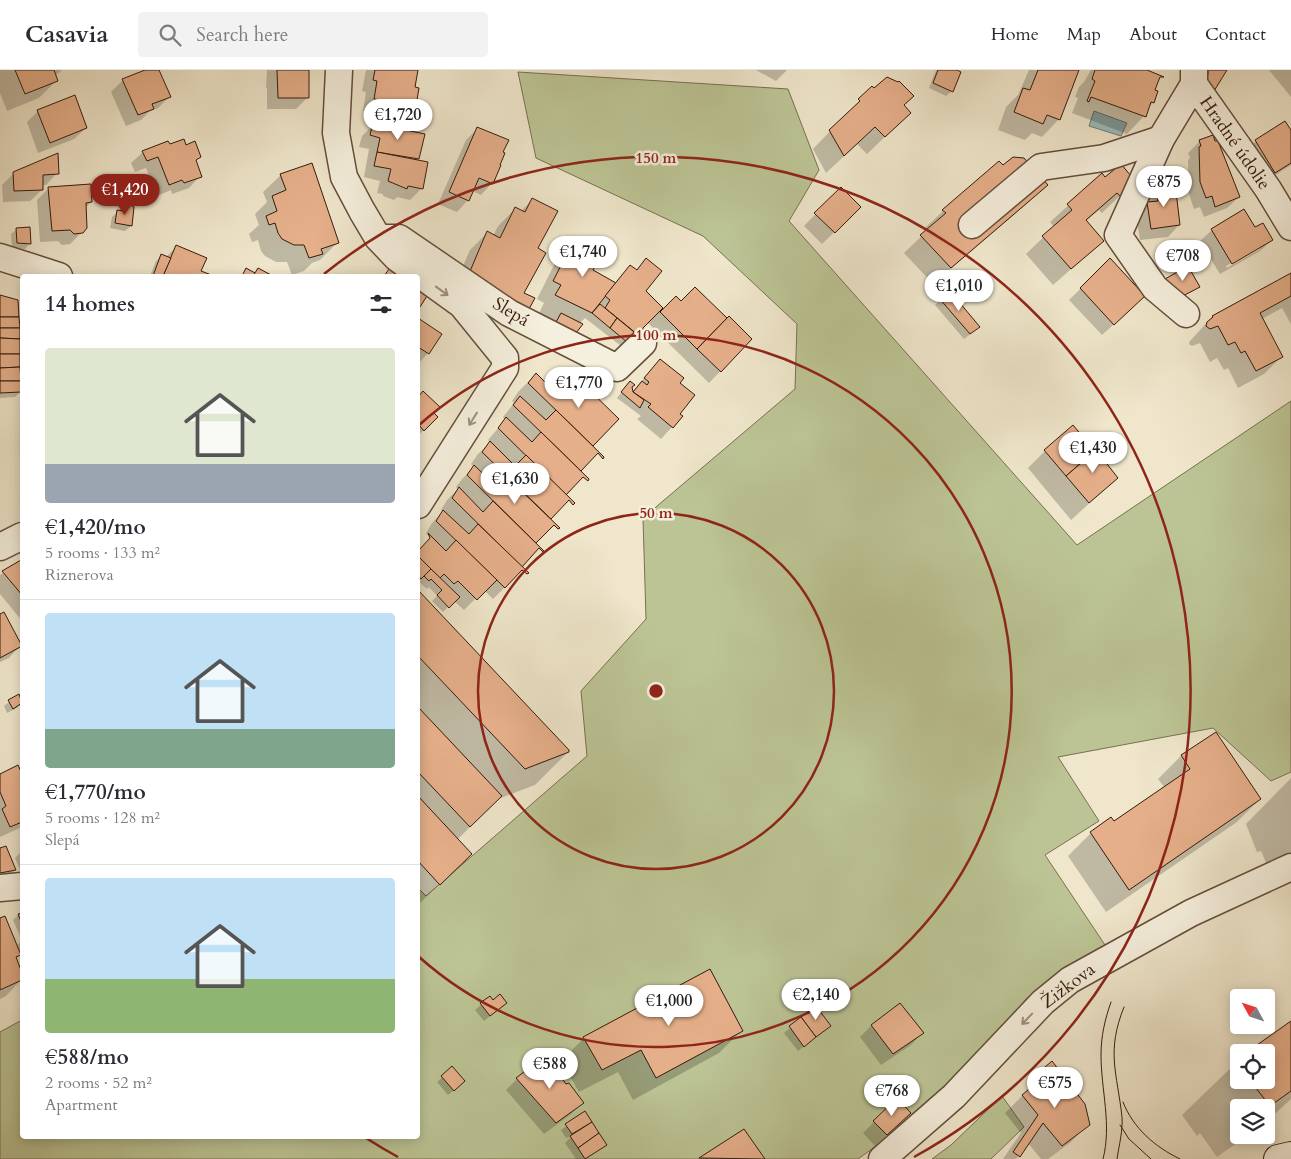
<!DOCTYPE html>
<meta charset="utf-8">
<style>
:root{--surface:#fff;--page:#f2f2f3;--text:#2b2b33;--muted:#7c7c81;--line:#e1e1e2;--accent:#8f2418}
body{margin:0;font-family:Cardo,serif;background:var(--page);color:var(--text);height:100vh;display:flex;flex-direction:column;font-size:19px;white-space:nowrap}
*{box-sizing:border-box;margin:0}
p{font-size:16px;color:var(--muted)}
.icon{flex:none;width:28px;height:28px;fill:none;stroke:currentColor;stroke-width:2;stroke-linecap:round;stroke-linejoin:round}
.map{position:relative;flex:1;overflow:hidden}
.side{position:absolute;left:20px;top:204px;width:400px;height:865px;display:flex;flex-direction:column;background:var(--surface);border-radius:5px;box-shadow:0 2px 12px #0003}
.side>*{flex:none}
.needle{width:32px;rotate:310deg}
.buttons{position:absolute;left:1230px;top:919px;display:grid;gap:10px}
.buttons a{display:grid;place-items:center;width:45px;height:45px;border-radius:5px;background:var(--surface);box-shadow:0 2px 12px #0003;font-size:25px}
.price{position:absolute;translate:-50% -42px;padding:0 11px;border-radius:18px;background:#fff;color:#222;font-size:16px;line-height:32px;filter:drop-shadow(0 1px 2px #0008)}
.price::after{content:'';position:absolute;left:50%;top:30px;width:15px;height:11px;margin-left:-8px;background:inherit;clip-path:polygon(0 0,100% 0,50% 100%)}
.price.on{background:var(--accent);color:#fff}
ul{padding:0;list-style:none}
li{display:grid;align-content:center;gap:10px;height:265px;padding:0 25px}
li+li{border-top:1px solid var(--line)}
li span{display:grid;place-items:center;height:155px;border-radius:5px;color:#555}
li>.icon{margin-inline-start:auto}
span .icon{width:90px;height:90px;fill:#fffc;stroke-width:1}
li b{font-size:21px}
h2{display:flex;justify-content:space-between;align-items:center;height:60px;padding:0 25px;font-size:21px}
header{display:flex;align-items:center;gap:30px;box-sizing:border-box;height:70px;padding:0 25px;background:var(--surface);border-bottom:1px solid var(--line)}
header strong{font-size:24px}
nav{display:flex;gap:28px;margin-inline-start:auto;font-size:18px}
.search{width:350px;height:45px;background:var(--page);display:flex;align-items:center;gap:12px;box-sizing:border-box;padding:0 18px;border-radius:5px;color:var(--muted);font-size:19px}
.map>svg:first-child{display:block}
.green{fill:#bcc495;stroke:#787050}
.water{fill:#9cbebe;stroke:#737d76}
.shadow{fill:#0003;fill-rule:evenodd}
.building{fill:#e5af8a;stroke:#351b0b}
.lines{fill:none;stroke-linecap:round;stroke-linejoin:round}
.minor-casing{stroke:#644e3b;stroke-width:29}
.secondary-casing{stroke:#351b0b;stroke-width:30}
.minor{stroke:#f5efdd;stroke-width:26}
.secondary{stroke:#f5efdd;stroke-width:28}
.tram{stroke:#351b0b;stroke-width:1}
.oneway{stroke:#9f907e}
.ring{fill:none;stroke:#8f2418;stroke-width:2.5}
.labels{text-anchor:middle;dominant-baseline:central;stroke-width:5;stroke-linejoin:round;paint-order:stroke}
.street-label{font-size:18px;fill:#351b0b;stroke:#f5efdd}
.centre{fill:#8f2418;stroke:#f5efdd;stroke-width:2.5}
.ring-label{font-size:15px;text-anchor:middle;font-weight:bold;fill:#8f2418;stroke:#f5efdd;stroke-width:5;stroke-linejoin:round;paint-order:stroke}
</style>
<header>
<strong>Casavia</strong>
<div class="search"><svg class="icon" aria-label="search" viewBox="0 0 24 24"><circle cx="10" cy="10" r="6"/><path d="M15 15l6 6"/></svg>Search here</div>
<nav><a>Home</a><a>Map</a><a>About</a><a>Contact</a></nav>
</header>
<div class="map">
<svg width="1291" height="1089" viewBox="0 0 1291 1089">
<rect width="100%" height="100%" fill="#efe6cb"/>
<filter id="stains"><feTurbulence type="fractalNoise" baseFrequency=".004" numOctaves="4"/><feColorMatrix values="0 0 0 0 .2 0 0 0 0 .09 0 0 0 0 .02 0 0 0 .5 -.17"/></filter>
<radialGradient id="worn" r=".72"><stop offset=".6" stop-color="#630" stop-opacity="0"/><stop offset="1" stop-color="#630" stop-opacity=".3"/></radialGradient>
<g class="green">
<path d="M518 2 788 19 819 100 789 151 1077 475 1291 331V702L1271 711 1213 658 1058 687 1099 751 1045 785 1105 875 1027 928 932 1036 858 1089H0V962L22 950V1066H418V818L426 826 587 686 581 621 646 549 643 448 795 319 797 254 703 166 536 88Z"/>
<path d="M1002 1026 1024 1057 991 1089H932L951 1075Z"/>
</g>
<path class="water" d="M1094 41 1127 53 1121 66 1089 56Z"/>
<g class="shadow">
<path d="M0 0H62L55 6 57 10 39 28 7 41 0 23Z"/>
<path d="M149 0H158L170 26 158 38 150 41 141 50 126 56 111 22 123 10Z"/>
<path d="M267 0H308L307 28 296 39H267V18H266Z"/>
<path d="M366 0H417L413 18 418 19 415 36 403 47 363 41 366 22 362 21Z"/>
<path d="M756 0H787L776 11Z"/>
<path d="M936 0H954L952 21 946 26 929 18Z"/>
<path d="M1029 0H1078L1059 49 1042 67 1032 63 1025 70 998 60 1006 37 1018 25Z"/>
<path d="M1091 0H1143L1154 21 1153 32 1148 38 1144 46 1127 64 1072 43 1078 28 1075 27 1079 17 1084 12Z"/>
<path d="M1269 0H1291V27Z"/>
<path d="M872 18 903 35 892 60 867 84 857 74 826 103 813 79Z"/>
<path d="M38 41 86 58 74 69 38 83 27 52Z"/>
<path d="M373 55 423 65 418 90 422 118 410 130 397 127 394 130 383 126V124L377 123 380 111 364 107 369 79 359 77 362 66Z"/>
<path d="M478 58 501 83 492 113 481 125 472 121 468 130 457 142 438 134 466 70Z"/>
<path d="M1291 62V95L1263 113 1245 83 1256 71Z"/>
<path d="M1212 66 1239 127 1227 138 1204 147 1200 137 1194 139 1189 124 1188 90 1190 88 1188 83 1199 72Z"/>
<path d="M169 76 199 87 195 91 200 106 189 118 172 124 171 120 157 126 146 98 135 102 131 93 143 82Z"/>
<path d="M999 93 1003 96 1046 115 1029 132 933 214 904 183 928 160 925 158 943 141Z"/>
<path d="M14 103H57L46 115H42V120L30 131 3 132 2 115Z"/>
<path d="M281 105 338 172 320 190 312 193 304 201 292 205 287 192H276L265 186 261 181 258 170 252 172 249 164 259 155 255 144 267 132 263 122Z"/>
<path d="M1102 105 1105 109 1134 112 1102 143 1099 140 1086 151 1103 171 1053 215 1026 184 1054 157 1050 152Z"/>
<path d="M1157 117 1179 155 1168 167 1140 170 1136 145 1146 136 1145 129Z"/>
<path d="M49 118 91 132 85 138 86 158 70 174 62 175 58 171 40 172 37 130Z"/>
<path d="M841 118 860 137 822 174 804 156Z"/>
<path d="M533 129 556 142 451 223 470 180 487 163 493 166 498 156 516 138 521 141Z"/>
<path d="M124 136 132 138 131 156 125 161 110 158 112 147Z"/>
<path d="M17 159 30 173 25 179 12 178 11 164Z"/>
<path d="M1254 159 1272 170 1260 181 1220 204 1200 171 1212 160ZM1260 176V179L1227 198 1226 196Z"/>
<path d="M586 172 592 201 614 214 630 197 635 201 646 190 645 221 663 239 681 232 695 218 727 250 751 269 709 313 648 253 621 276 585 248 579 254 552 258 555 251 539 243 544 233 537 229 555 193 572 176 578 179Z"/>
<path d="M176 177 200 202 210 206H150L156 191 162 186 166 187Z"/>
<path d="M1110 190 1132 238 1102 265 1069 230Z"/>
<path d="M1291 205V254L1282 238 1262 249 1282 286 1264 304 1238 318 1228 298 1224 300 1217 288 1210 292 1200 273 1192 276 1189 274 1190 271 1212 247Z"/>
<path d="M949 222 973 262 964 269 935 235Z"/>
<path d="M0 226 20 322 15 327 0 328Z"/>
<path d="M418 250 440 264 428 283 418 294Z"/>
<path d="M660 290 679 313 678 344 672 357 661 369 637 349 641 346 617 328 625 318 631 317 632 322Z"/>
<path d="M536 304 561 329 617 349 591 376 597 382 579 401 565 425 568 429 549 449 553 453 534 473 505 517 493 529 484 520 464 540 454 531 443 542 432 531 437 526 429 517 427 519 418 511V483L431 469 426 463 432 453 443 442 441 440 447 430 458 419 456 417 463 408 474 397 471 394 478 384 490 373 488 370 505 350 503 347 514 333 512 331 518 322Z"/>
<path d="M424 323 433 343 436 347 418 366V329Z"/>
<path d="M1088 375 1117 408 1071 450 1028 398 1045 381Z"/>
<path d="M20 491 22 494V551L0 524V505Z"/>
<path d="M418 523 568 682 535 715 498 729 457 770 470 784 418 835Z"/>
<path d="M0 546 20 576 9 588 0 592Z"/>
<path d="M18 625 22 633 17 638 7 643 4 636Z"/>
<path d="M1215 664 1260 729 1237 752 1106 842 1068 786 1091 763 1114 753 1165 718 1158 709 1181 686Z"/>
<path d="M18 697 22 707V757L0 767V705Z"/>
<path d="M1291 708V795L1271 804 1261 781 1257 782 1246 754Z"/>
<path d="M0 780 15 800 10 805 0 807Z"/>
<path d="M22 781V805L15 788Z"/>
<path d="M22 844V890L20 884 15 889 22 909 6 926 0 929V850L16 877 22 870 13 850 18 845Z"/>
<path d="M489 928 499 939 484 951 475 940Z"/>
<path d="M900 934 922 963 911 975 881 995 860 967 871 956Z"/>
<path d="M815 938 824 961 798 981 784 963Z"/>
<path d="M1291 952V1029L1266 1052V1038H1239V1065H1248L1217 1087 1200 1063 1197 1066 1182 1045 1239 990V1010H1266V982H1249Z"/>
<path d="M742 960 719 983 633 1030 618 1002 579 1022 561 991 584 968Z"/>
<path d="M1051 993 1088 1054 1071 1072 1048 1089H1041L1028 1073 1016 1089H1003L1021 1063 1005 1043 1030 1018 1028 1016Z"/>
<path d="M452 998 458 1017 448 1025 437 1012Z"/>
<path d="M517 1009 566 1016 582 1033 571 1044 544 1064 506 1020Z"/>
<path d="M585 1043 605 1075 586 1089H576L565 1073 572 1066 566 1068 561 1060Z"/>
<path d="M874 1052 898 1054 875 1076 863 1063Z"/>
<path d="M744 1060 764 1089H700Z"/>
</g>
<g class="building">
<path d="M15 0H54L58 11 25 24Z"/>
<path d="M145 0H159L171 27 152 34 154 39 138 45 122 9Z"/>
<path d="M277 0H309V28H278Z"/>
<path d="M375 0H418L415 17 419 18 416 36 374 29 377 11 373 10Z"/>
<path d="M938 0H957L961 2 953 22 933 13Z"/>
<path d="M1038 0H1079L1060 50 1047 45 1043 54 1014 42 1023 18 1030 20Z"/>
<path d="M1095 0H1147L1164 7H1160L1155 20 1158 21 1154 33 1151 32 1146 47 1091 27 1089 32 1087 31 1095 11 1092 9Z"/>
<path d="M1208 0H1227L1214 21 1206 20 1205 6 1208 5Z"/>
<path d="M887 7 898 12 899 11 914 26 904 35 911 43 885 67 875 57 844 86 829 60 860 31 858 29 872 16 874 18Z"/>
<path d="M75 25 87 58 50 73 37 40Z"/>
<path d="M1285 51 1291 60V93L1275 103 1255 70Z"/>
<path d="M373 53 425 64 419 89 377 82 380 68 370 65Z"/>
<path d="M477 57 509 70 503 82 505 83 500 95H501L493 114 479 108 469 131 449 122Z"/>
<path d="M1213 65 1215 71H1218L1240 127 1215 137 1212 126 1206 128 1200 112 1199 77 1201 76 1199 70Z"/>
<path d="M184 69 186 75 195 71 201 87 196 90 202 107 184 113 182 110 169 115 158 87 147 91 142 81 168 71 170 74Z"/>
<path d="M377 82 428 92 423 119 408 116 407 119 388 111 391 99 374 96Z"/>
<path d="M58 83 59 104 43 105V120L14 121 13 102Z"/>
<path d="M1013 87 1024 88 1048 115 951 198 920 165 946 143 942 140 999 91 1003 95Z"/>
<path d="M312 93 339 173 321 179 323 184 309 188 304 175H294L282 169 278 163 275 153 269 155 266 146 277 141 272 126 286 120 280 104Z"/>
<path d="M1121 94 1136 112 1120 126 1117 123 1086 150 1104 171 1071 199 1042 166 1072 140 1067 134 1102 103 1105 107Z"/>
<path d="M1175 113 1180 155 1151 159 1147 132 1158 131 1156 116Z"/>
<path d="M91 114 92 132 86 133 87 158 83 163 74 164 70 160 52 161 48 117Z"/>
<path d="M841 117 861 137 835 163 814 143Z"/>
<path d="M532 128 558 141 538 178 546 183 524 223 535 228 529 239 468 206 487 161 500 168 515 137 525 142Z"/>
<path d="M129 134 134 137 132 156 115 153 117 140 124 141 123 135Z"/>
<path d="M1244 139 1255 157 1263 153 1273 170 1232 194 1211 159Z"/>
<path d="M30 157 31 174 17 173 16 158Z"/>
<path d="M585 170 604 179 593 200 616 213 592 243 555 225 561 215 553 211 572 174 580 179Z"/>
<path d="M176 175 207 188 201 201 214 206H163Z"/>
<path d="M161 184 171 188 163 206H153Z"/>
<path d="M646 188 662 201 646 221 663 238 637 264 605 238 610 230 605 226 630 195 637 200Z"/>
<path d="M1110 188 1145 226 1114 255 1080 218Z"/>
<path d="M1188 196 1200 217 1179 228 1172 220 1165 209Z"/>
<path d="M246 198 255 203 253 206H242Z"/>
<path d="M258 198 273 206H253Z"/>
<path d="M389 199 398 206H384Z"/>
<path d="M1291 203V226L1260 243 1283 287 1256 301 1245 281 1241 283 1235 272 1228 275 1218 256 1210 259 1206 256 1207 252 1213 247 1212 246Z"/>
<path d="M695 217 727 248 697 279 660 242 676 226 681 231Z"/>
<path d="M418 220 427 226 418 240Z"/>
<path d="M949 220 980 257 970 264 939 228Z"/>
<path d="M0 225 18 230 19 247H0Z"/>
<path d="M600 234 617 248 610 258 592 243Z"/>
<path d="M561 243 583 254 576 263 556 252Z"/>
<path d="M729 246 752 269 721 302 697 279Z"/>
<path d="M0 247H19L20 258H0Z"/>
<path d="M418 248 442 264 429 284 418 277Z"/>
<path d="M617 248 634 262 627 272 610 258Z"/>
<path d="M0 258H20V269L0 268Z"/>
<path d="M0 268 20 269V284H0Z"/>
<path d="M0 284H20V297L0 298Z"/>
<path d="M660 289 684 308 680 313 695 325 680 344 683 346 673 358 648 337 651 334 633 322 642 311 647 315 649 312 644 308Z"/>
<path d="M20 297 21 311H0V298Z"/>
<path d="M536 303 561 328 579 310 619 349 593 376 528 313Z"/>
<path d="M0 311H21V322L0 323Z"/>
<path d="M630 311 635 315 632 317 633 322 644 330 640 338 621 322Z"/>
<path d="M423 321 440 337 434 343 438 347 424 361 418 354V327Z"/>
<path d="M520 326 546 350 556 340 604 387 603 389 598 383 581 401 513 335Z"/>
<path d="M506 347 532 372 541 362 589 409 588 411 583 407 566 425 498 358Z"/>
<path d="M1073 355 1088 373 1097 365 1104 373 1066 406 1044 380Z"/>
<path d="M490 371 515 396 526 385 575 433 573 435 569 430 551 449 482 382Z"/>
<path d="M1104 373 1113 383 1104 390 1118 408 1089 433 1066 406Z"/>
<path d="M474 395 499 419 509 409 560 458 558 459 554 455 536 473 467 405Z"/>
<path d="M459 417 483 442 493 431 545 482 544 483 539 478 522 497 452 428Z"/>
<path d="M443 440 469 464 478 454 529 503 527 504 522 500 505 518 436 451Z"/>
<path d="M428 463 446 481 456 470 497 510 477 530 458 511 454 514 444 504 440 508 418 486V481L430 468Z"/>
<path d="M418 486 431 499 421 509 418 505Z"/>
<path d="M21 490 22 492V525L2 501Z"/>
<path d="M431 499 460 527 449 538 437 525 442 520 431 509 429 511 424 506Z"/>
<path d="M418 520 569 680V682L525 699 418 586Z"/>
<path d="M4 542 22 576 0 588V544Z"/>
<path d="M19 624 22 633 13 639 8 630Z"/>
<path d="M418 637 502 726 470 757 418 702Z"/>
<path d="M1216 662 1261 729 1129 820 1090 762 1111 747 1114 751 1190 699 1181 685Z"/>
<path d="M18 695 22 704V752L10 757 2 739 6 736 0 722V704Z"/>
<path d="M418 726 472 784 440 815 418 791Z"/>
<path d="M6 776 16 800 0 803V778Z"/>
<path d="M22 843V854L18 844Z"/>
<path d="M5 846 21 885 16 887 22 903V910L0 920V848Z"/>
<path d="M710 899 743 961 656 1008 641 980 602 1000 583 967Z"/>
<path d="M500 924 507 933 490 946 480 933 490 926 493 930Z"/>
<path d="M900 933 924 963 893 984 871 955Z"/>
<path d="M816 936 831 956 816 967 801 947Z"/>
<path d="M801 947 816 967 804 977 789 956Z"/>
<path d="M1291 951V1021L1270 1036 1252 1013 1250 1015 1246 1010H1266V982H1247Z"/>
<path d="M545 986 566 1014 569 1013 584 1033 556 1053 516 1008Z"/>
<path d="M1239 988V1000L1233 992Z"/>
<path d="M1052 991 1085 1034 1090 1055 1062 1076 1043 1053 1020 1087 1013 1082 1038 1045 1022 1025 1041 1009 1039 1007 1047 1000 1045 997Z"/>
<path d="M452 996 465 1011 454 1021 441 1006Z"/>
<path d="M897 1028 911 1043 887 1065 873 1051Z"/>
<path d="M585 1041 592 1052 572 1064 565 1054Z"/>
<path d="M592 1052 599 1063 578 1078 570 1066Z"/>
<path d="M744 1059 765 1089 699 1088Z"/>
<path d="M599 1063 607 1075 585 1089 578 1078Z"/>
</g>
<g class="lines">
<g class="minor-casing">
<g id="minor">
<path d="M339 0 336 63 344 107 362 141 378 168 397 188 462 235 505 288V298L418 435"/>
<path d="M1194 14 1268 119 1291 157"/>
<path d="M972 155 1041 97 1104 88 1161 69"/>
<path d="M379 168H399L509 243 617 298 643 273"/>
<path d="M0 187 59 206"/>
<path d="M1186 244 1155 218 1118 165 1161 69 1194 14V0"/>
<path d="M0 477 22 466"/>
<path d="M0 818 22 816"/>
<path d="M882 1089 954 1026 1043 932 1070 910 1191 843 1291 797"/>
</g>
</g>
<g class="secondary-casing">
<path id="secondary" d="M1278 1089 1291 1086"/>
</g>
<use href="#minor" class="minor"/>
<use href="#secondary" class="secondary"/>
<g class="tram">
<path d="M1123 1032C1133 1058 1155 1077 1180 1089"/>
<path d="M1120 1055 1129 1069 1151 1089"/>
<path d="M1103 1089C1112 1055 1101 1020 1101 985 1101 966 1105 949 1111 932"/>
<path d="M1117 1089C1119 1075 1123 1061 1122 1047 1117 1002 1106 982 1124 937"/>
</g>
</g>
<defs><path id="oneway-shaft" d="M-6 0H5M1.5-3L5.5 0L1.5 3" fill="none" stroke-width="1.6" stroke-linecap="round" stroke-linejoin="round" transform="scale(1.25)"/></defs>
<g class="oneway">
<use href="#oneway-shaft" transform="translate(442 221) rotate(36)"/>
<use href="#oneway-shaft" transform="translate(473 349) rotate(122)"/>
<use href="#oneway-shaft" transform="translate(1027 949) rotate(134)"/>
</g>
<g class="ring">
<circle cx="656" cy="621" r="178"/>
<path d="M418 356A356 356 0 1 1 418 886"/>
<path d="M398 1087A533 533 0 0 1 366 1068M324 204A533 533 0 1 1 914 1087"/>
</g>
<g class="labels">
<g class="street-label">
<text transform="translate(1235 73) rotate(55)">Hradné údolie</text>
<text transform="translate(511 242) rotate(31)">Slepá</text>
<text transform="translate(1068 916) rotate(-37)">Žižkova</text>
</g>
</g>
<circle cx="656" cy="621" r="8" class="centre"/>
<g class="ring-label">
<text x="656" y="93">150 m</text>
<text x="656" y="270">100 m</text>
<text x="656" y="448">50 m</text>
</g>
<rect width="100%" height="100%" filter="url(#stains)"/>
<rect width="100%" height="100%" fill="url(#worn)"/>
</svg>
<div class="buttons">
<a><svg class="needle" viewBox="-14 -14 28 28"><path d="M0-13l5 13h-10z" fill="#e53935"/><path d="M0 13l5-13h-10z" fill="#7c7c81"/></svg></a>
<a><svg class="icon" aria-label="locate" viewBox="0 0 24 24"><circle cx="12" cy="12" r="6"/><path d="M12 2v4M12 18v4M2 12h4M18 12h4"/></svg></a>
<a><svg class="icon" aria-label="layers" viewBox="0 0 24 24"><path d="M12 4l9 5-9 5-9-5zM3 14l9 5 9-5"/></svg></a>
</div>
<b class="price" style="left:398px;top:71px">€1,720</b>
<b class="price" style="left:1164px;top:138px">€875</b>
<b class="price on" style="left:125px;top:146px">€1,420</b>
<b class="price" style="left:583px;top:208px">€1,740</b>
<b class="price" style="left:1183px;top:212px">€708</b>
<b class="price" style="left:959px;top:242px">€1,010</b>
<b class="price" style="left:579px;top:339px">€1,770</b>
<b class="price" style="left:1093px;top:404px">€1,430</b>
<b class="price" style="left:515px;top:435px">€1,630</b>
<b class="price" style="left:816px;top:951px">€2,140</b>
<b class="price" style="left:669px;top:957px">€1,000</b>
<b class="price" style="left:550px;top:1020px">€588</b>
<b class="price" style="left:1055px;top:1039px">€575</b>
<b class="price" style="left:892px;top:1047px">€768</b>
<section class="side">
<h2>14 homes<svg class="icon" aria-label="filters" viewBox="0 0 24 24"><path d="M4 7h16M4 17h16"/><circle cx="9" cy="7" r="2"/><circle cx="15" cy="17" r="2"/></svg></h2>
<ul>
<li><span style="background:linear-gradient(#dfe7d0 75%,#9aa5b1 0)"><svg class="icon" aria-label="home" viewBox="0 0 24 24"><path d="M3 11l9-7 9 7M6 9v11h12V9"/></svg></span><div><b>€1,420/mo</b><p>5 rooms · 133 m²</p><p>Riznerova</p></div></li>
<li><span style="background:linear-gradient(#bfe0f5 75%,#7fa58c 0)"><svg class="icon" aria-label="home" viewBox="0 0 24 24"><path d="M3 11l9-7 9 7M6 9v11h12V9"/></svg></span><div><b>€1,770/mo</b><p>5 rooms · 128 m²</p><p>Slepá</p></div></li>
<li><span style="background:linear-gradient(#bfe0f5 65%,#8fb573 0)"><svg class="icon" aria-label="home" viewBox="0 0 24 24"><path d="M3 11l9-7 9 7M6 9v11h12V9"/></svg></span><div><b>€588/mo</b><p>2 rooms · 52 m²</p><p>Apartment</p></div></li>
</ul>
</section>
</div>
